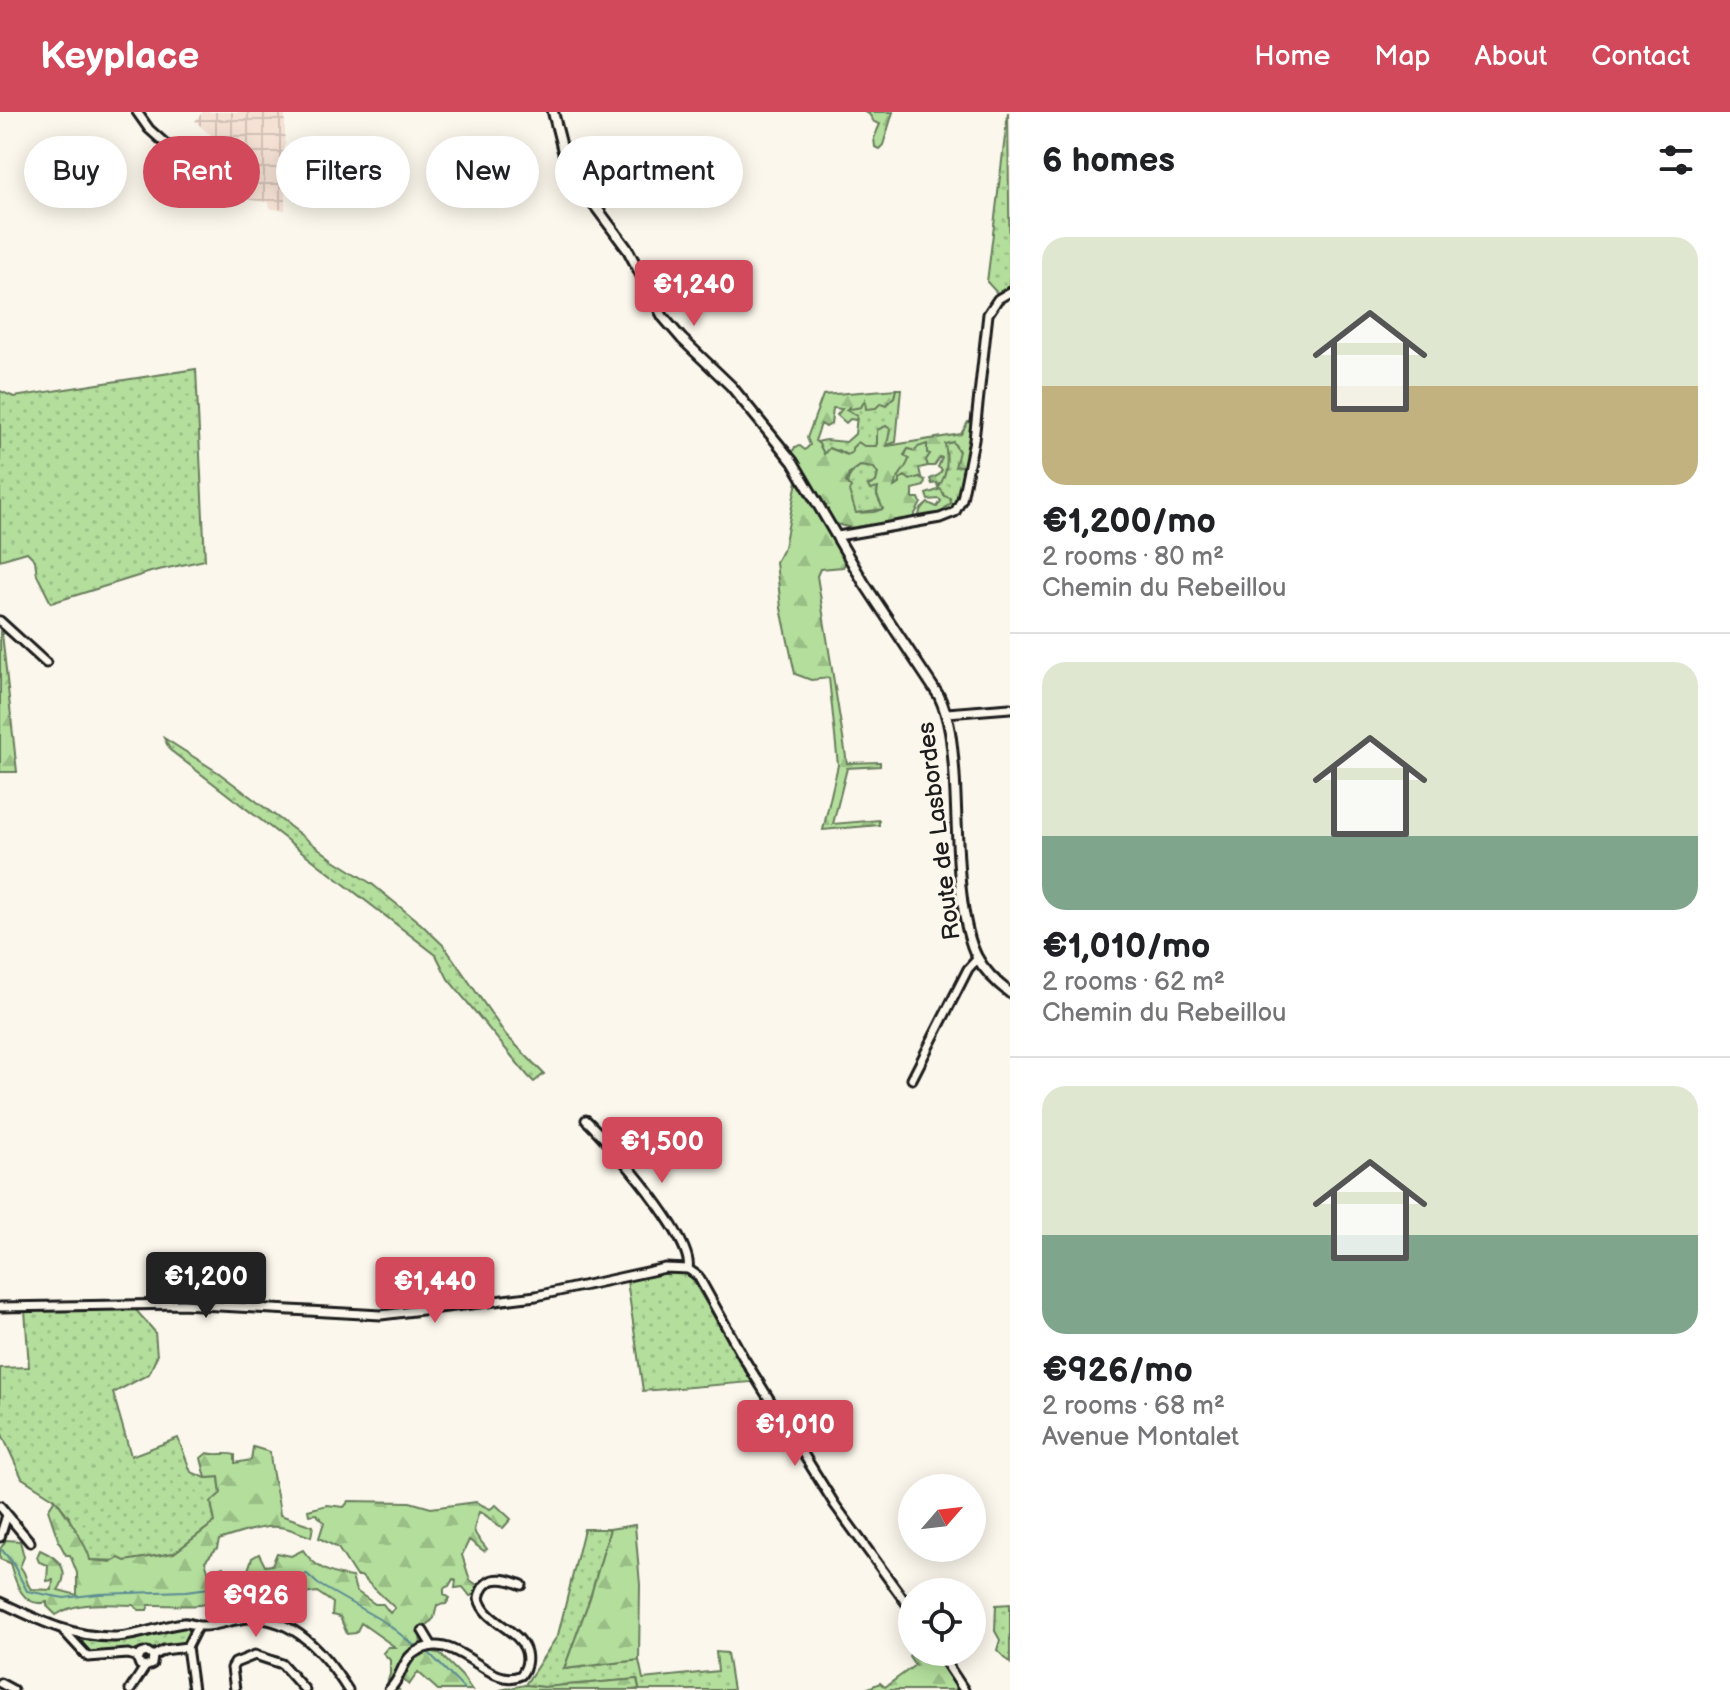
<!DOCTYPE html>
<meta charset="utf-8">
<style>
:root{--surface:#fff;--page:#f6f6f6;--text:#202124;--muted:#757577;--line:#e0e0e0;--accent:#d1495b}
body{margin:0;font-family:"Balsamiq Sans",sans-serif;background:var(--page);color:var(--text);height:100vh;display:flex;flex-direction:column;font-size:30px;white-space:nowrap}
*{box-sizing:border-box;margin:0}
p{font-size:26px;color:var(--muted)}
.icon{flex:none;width:44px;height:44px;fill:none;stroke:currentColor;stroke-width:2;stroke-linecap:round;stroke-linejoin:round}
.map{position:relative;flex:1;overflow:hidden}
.side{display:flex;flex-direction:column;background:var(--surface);width:720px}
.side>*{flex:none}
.banner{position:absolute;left:24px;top:24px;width:760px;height:72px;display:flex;gap:16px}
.needle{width:52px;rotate:62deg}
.buttons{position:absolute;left:898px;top:1362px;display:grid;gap:16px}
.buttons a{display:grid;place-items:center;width:88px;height:88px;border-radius:50%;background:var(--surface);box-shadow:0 4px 20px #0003;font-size:40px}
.price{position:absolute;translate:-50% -68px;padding:0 18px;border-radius:8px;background:var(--accent);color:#fff;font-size:26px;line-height:52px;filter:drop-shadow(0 2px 4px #0008)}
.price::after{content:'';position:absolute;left:50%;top:48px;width:24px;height:18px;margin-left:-12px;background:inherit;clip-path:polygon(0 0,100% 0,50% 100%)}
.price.selected{background:#222;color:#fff}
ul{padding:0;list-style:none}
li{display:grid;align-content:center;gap:16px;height:424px;padding:0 32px}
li+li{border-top:2px solid var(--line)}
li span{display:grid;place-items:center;height:248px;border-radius:24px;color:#555}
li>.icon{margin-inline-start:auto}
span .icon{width:144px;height:144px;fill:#fffc;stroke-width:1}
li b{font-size:34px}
h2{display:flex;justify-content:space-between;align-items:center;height:96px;padding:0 32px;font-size:34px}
.pill{padding:0 28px;border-radius:36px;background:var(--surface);box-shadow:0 4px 20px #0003;font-size:28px;line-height:72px}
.pill.selected{background:var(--accent);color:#fff}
header{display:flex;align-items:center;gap:48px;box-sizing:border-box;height:112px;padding:0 40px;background:var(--accent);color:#fff}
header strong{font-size:38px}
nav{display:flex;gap:44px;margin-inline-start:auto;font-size:28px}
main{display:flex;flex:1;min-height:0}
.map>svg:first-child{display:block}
.industrial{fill:url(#industrial-grid)}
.grass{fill:url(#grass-dots);stroke:#687d5c;stroke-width:2}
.forest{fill:url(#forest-firs);stroke:#687d5c;stroke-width:2;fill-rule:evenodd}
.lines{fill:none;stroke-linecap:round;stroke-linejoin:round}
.stream{stroke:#5b8b93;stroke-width:2}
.minor-casing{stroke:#1c1c1c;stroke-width:13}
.tertiary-casing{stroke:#1c1c1c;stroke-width:14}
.minor{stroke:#fbf7ec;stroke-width:7}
.tertiary{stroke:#fbf7ec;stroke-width:8}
.labels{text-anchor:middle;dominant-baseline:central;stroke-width:6;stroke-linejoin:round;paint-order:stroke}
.street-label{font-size:24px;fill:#1c1c1c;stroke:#fbf7ec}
</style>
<header>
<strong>Keyplace</strong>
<nav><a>Home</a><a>Map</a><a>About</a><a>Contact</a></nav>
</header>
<main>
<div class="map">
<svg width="1010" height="1578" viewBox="0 0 1010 1578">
<defs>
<pattern id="industrial-grid" width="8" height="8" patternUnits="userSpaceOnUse" patternTransform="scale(2)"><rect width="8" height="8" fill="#f6e2d5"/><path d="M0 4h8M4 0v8" fill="none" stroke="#d2c1b6"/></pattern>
<pattern id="grass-dots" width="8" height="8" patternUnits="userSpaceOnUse" patternTransform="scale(2)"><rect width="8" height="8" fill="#b3de9c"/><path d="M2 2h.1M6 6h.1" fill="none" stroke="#99be86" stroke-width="1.8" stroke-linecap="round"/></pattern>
<pattern id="forest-firs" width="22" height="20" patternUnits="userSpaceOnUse" patternTransform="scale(2)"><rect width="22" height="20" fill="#b3de9c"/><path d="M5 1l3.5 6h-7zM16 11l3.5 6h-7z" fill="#99be86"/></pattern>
</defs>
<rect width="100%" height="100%" fill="#fbf7ec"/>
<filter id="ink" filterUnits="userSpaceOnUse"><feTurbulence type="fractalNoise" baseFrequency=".0125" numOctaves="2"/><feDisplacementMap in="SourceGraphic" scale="16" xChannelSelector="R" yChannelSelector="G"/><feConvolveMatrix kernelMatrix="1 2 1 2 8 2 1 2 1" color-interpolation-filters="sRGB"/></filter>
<g filter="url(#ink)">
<path class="industrial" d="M203 0H285V98L271 97 268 90 228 85 194 55 217 29 195 9Z"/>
<g class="grass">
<path d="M1008 0 1010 176 998 182 987 170Z"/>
<path d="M196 257 205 448 154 459 51 491 37 463 35 448 27 440 0 448V279L14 285Z"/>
<path d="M896 277H901L896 330C879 337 863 334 847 343L838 338 824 342 817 330 826 328 846 330 855 322 857 304 846 298 866 288V296L894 285Z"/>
<path d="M953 330 967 353C963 371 964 395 945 402L944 398 946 394 938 375 940 374 945 331Z"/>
<path d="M927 332 931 342 926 348 928 354 919 356 921 365 910 368 905 365 900 372 893 375 908 336Z"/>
<path d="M860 354 874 355 878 362 876 371 869 373 878 376 877 383 883 397 855 401C849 379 839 369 860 354Z"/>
<path d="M164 626 219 661 334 748 372 772 421 812 444 834 506 923 544 962 534 970 528 964 448 867 436 843 170 638Z"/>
<path d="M676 1159H682L691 1165 752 1270 643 1279 627 1169Z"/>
<path d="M135 1197 155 1220 157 1244 149 1262 113 1281 131 1344 178 1326 191 1360 206 1366 219 1365 221 1382 211 1390 215 1410 174 1441 125 1449 89 1448 70 1414 69 1405 55 1387 22 1366 0 1318V1256L29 1255 25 1198Z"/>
<path d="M584 1417H610L590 1486 564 1557 639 1548 643 1567 718 1559 716 1540 727 1541 733 1578H632L639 1577 637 1567 544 1575 525 1573 558 1523Z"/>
<path d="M1010 1492V1551L997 1538 1000 1528 995 1519 996 1493Z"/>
<path d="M184 1513 189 1515 191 1519 182 1533 94 1543 82 1534 83 1529 87 1526Z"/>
</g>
<g class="forest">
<path d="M864 0H893L883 33 879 37 875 35 874 26 880 12 874 10 869 2Z"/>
<path d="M896 277 894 285 886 293 881 291 876 296 866 297 865 288 861 295 851 297 849 295 846 298 857 304 856 308 850 307 846 311 837 303 842 297 833 296 831 312 826 315 821 312 815 329 819 332 824 342 829 336 847 343 852 340V336L858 330 864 334H877V318L886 314 890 317 887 334 961 322 968 310H975L967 353 955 355 959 339 953 330 945 332C948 347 948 363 938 375L937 371 932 372 930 367 939 363 942 358 938 355 942 346 940 345 934 354H928L926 348 930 342 927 341V332L918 335 915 339 908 337 904 343 909 347C906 358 897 363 894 375L900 372V367L905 364 910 368 919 365 925 368 924 374 913 377V386H919L921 391 911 409C887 411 857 422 835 411L792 341 795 335 800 334 805 338 810 333 807 326 823 283ZM860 354 874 356 878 362 876 370 868 374 870 378 878 376 877 383 883 397 874 400 856 401 849 379 851 376 846 370 849 362Z"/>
<path d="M803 366 835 432 844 440 847 449 843 455 820 457 817 464 847 651 880 650V654L847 656 833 712 879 708V713L823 718 838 653 829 566 811 568 795 562 781 496 776 450 784 435 797 369Z"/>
<path d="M941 377 944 384 950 386 951 391 944 397 945 402 919 405 920 398 928 391 937 395 941 389 939 387 928 388 926 382Z"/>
<path d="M0 511 1 512 17 660H0Z"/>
<path d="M253 1335 270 1340C271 1362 278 1381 280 1403L313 1414 311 1425C301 1422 289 1415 278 1415 262 1413 236 1422 219 1428L217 1436 205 1449 209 1461 223 1455 232 1470 245 1467 252 1446 259 1442 265 1454 272 1453 277 1441 291 1444 303 1438C314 1455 332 1463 352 1465L356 1479 375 1492H383L390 1501 395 1496 361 1464H356L338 1436 319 1426 324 1410 316 1402 309 1403 308 1398 327 1393 344 1395 349 1389 410 1390 431 1396 476 1390 490 1397 496 1393 511 1407 503 1416C492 1413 490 1403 479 1400 471 1423 473 1419 487 1437L484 1439 469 1428 462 1443 470 1468 480 1475 476 1482 470 1484 463 1475 455 1476 456 1468 453 1467 449 1474 444 1476V1482L450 1486 446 1492 437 1493 434 1506 420 1521 421 1533 441 1543 462 1564 472 1578H438L418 1560 409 1573 402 1567 397 1558 393 1569 399 1578H385L390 1562V1548L383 1541 388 1535H395L361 1511 356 1521 347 1522 340 1505 332 1503 333 1491 317 1480 296 1483 287 1481 272 1495 266 1493 274 1481 252 1484 233 1506 226 1508 225 1500 237 1486 230 1487 221 1493H215L213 1489C198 1497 168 1492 149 1493L147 1498H139L133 1493C108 1493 78 1488 56 1503L47 1494V1490C23 1497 15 1470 10 1451L0 1447V1437L6 1428 20 1429 24 1445 20 1455C27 1461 25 1470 31 1477L52 1478 53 1468 47 1469 48 1453 39 1450 37 1445 40 1438C58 1446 72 1458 58 1478L77 1483V1461L70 1443H66L59 1430 48 1398 55 1387C64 1398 89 1437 90 1448L112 1450 119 1446 125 1449 174 1441 215 1410 211 1390 221 1381 219 1365 206 1366 201 1346 207 1341C216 1344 227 1340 235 1343V1351L251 1348Z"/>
<path d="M635 1413 640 1473 639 1548 564 1557 590 1486 610 1417Z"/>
<path d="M912 1540H934L959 1578H864L880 1571 885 1575 915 1553 909 1544Z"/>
<path d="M637 1567 639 1577 632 1578H500L525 1573 544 1575Z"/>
</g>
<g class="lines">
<g class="stream">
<path d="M2 1438 12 1450 27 1479 64 1486 99 1482 186 1479 233 1473"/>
<path d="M247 1469H266L307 1462 318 1472 386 1511 415 1534"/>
<path d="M429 1541 465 1578"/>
</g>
<g class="minor-casing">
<g id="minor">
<path d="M137 0 149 17 213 74"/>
<path d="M838 424 940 406 955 400 962 387 974 328 988 202 998 187 1010 180"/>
<path d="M0 509 46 551"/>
<path d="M947 601 1010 596"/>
<path d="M912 967 968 857 978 846"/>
<path d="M586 1008C609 1030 695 1127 688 1157"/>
<path d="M0 1195 182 1192 381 1203 536 1184 665 1156 688 1157 698 1164 743 1245 835 1393 912 1499"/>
<path d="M0 1394 30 1430"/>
<path d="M0 1425 7 1403"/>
<path d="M0 1490C38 1508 73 1526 116 1525 139 1524 160 1514 183 1511 190 1510 194 1514 200 1514 216 1515 232 1507 248 1506 295 1505 325 1542 348 1578"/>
<path d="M64 1519 88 1545 128 1542 138 1545"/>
<path d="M423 1519 432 1534"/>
<path d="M187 1535 193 1578"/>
<path d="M939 1540 964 1578"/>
<path d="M153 1544 164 1538 187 1535 197 1515"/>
<path d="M0 1571 13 1578"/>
<path d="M130 1578 145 1555 152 1552 153 1544 147 1540 141 1542 138 1548 140 1553 145 1555"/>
<path d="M235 1578 232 1556 235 1551 255 1543 282 1552 305 1578"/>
<path d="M389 1578C406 1562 399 1542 428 1535 462 1526 492 1578 521 1563 526 1557 528 1548 526 1540 519 1515 485 1512 479 1486 484 1462 504 1465 522 1473"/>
</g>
</g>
<g class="tertiary-casing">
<path id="tertiary" d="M553 0 564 43 578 71 628 138 663 205 682 227 731 274 793 350 864 471 939 584C950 607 952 631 954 656 958 706 955 803 977 845 985 860 997 871 1010 881"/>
</g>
<use href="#minor" class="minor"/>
<use href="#tertiary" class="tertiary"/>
</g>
</g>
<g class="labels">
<g class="street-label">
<text transform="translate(939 719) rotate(-97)">Route de Lasbordes</text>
</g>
</g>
</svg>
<div class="buttons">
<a><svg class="needle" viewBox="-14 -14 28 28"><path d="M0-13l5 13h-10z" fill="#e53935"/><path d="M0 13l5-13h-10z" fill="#757577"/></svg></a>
<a><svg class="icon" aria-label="locate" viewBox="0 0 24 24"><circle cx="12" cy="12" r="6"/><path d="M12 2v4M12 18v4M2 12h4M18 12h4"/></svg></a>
</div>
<b class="price" style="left:694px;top:216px">€1,240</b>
<b class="price" style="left:662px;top:1073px">€1,500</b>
<b class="price selected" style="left:206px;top:1208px">€1,200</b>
<b class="price" style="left:435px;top:1213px">€1,440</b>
<b class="price" style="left:795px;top:1356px">€1,010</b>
<b class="price" style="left:256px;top:1527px">€926</b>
<div class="banner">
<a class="pill">Buy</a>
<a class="pill selected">Rent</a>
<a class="pill">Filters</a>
<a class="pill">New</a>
<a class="pill">Apartment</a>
</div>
</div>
<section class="side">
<h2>6 homes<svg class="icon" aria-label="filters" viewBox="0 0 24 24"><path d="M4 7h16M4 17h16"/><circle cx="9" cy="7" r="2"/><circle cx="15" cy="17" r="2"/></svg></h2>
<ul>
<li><span style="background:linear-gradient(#dfe7d0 60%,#c2b280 0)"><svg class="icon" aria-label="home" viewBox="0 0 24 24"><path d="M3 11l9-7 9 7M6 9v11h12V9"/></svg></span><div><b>€1,200/mo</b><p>2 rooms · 80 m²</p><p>Chemin du Rebeillou</p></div></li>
<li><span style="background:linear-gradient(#dfe7d0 70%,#7fa58c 0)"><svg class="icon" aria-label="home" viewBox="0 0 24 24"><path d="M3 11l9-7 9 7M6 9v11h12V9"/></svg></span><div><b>€1,010/mo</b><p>2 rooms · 62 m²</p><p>Chemin du Rebeillou</p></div></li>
<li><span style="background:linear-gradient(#dfe7d0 60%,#7fa58c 0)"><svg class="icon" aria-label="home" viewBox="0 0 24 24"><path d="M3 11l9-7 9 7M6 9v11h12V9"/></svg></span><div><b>€926/mo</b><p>2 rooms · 68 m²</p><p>Avenue Montalet</p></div></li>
</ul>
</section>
</main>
